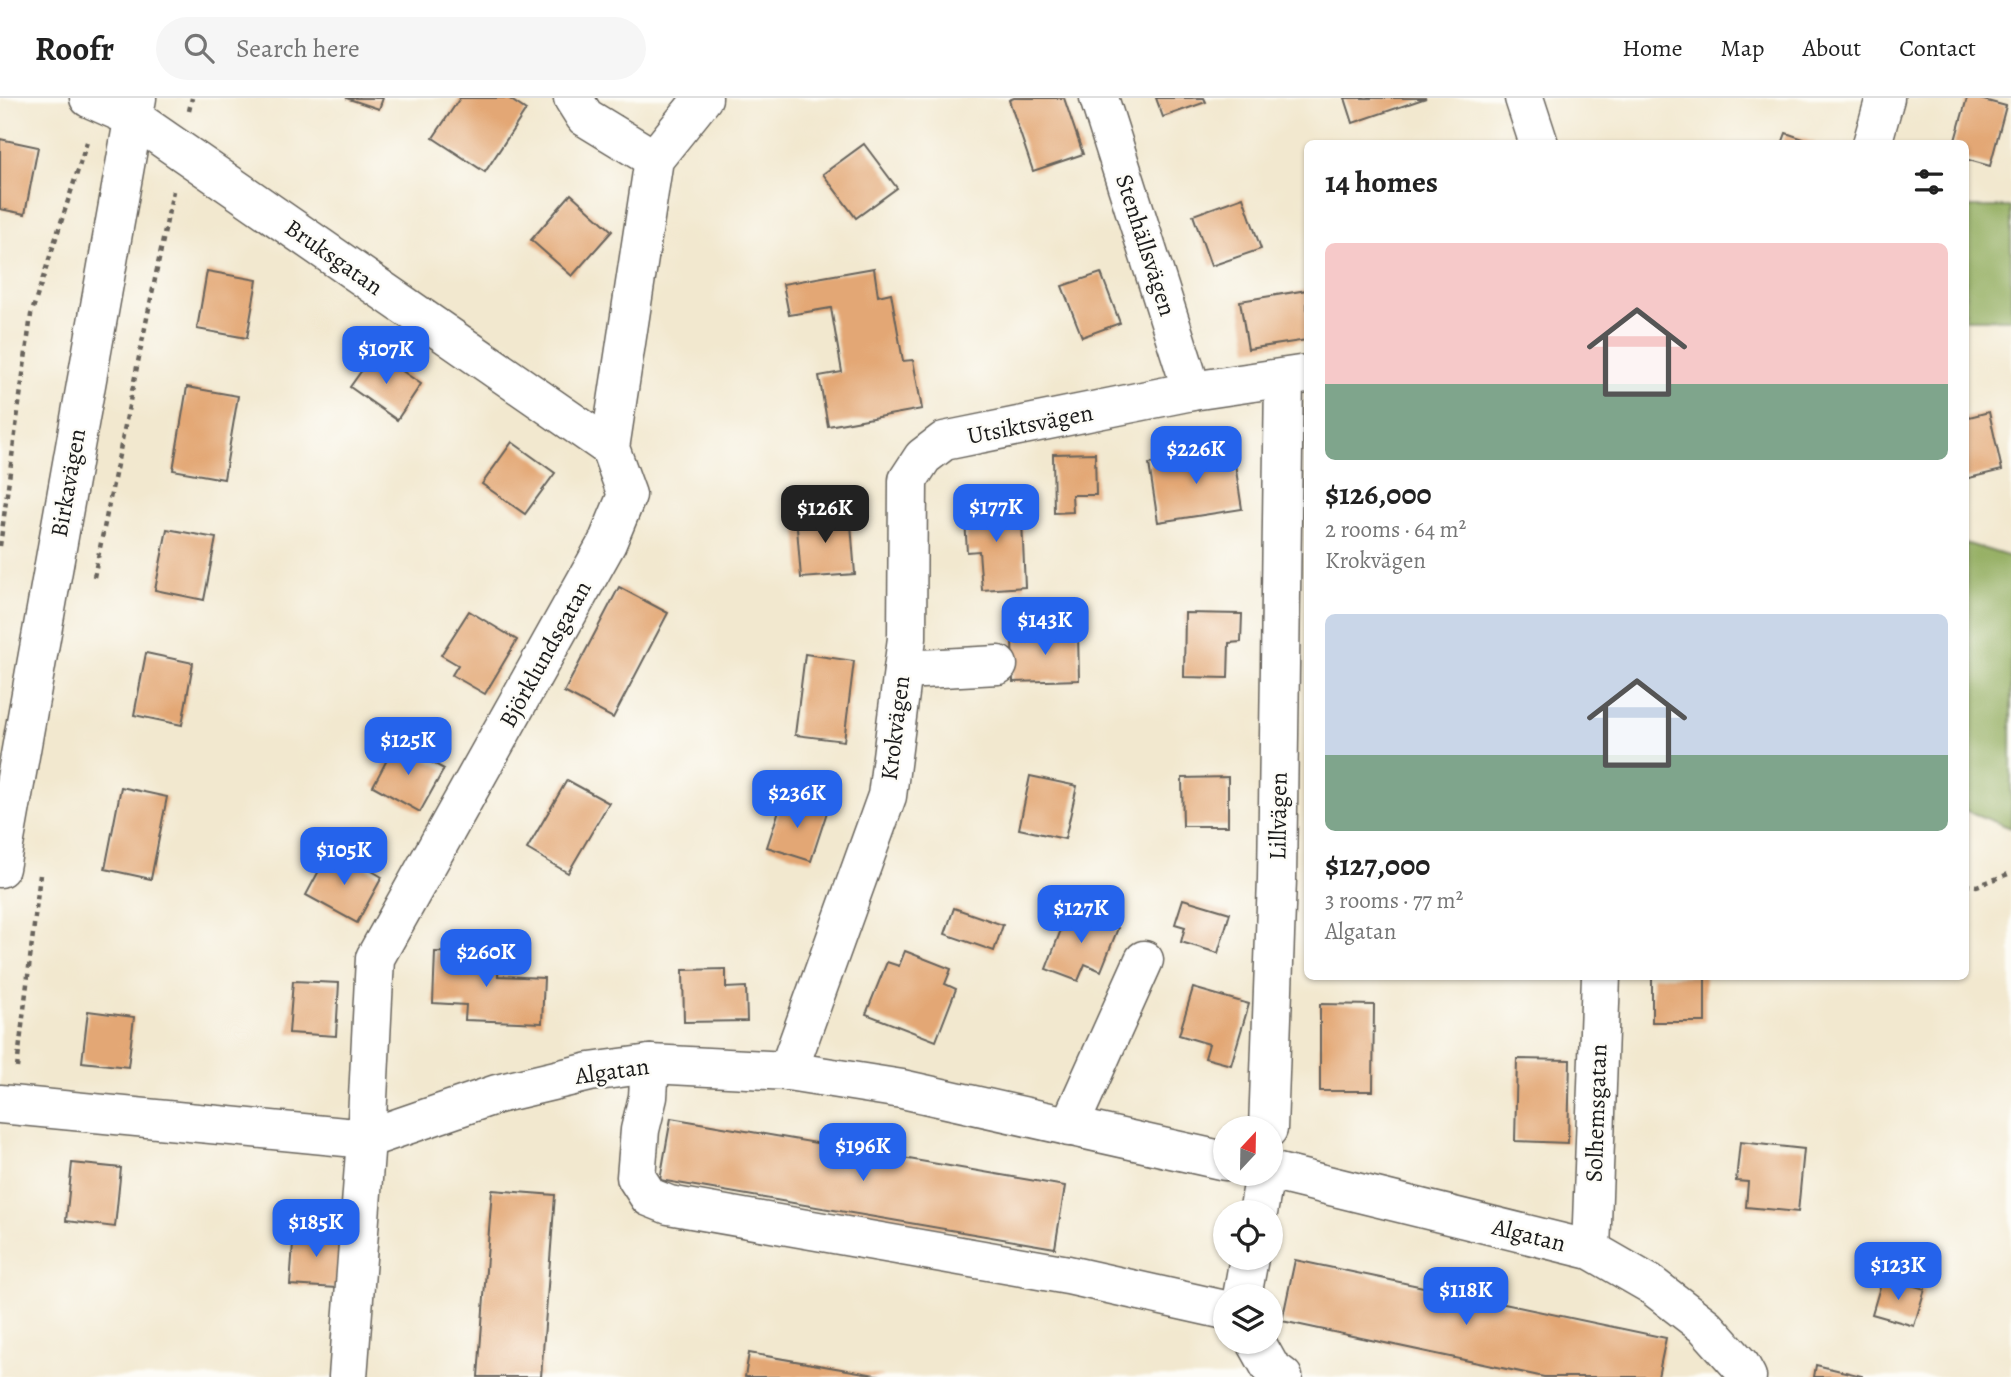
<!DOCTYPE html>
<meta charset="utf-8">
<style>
:root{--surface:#fff;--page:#f6f6f6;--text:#222;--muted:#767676;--line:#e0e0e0;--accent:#2563eb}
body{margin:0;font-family:Alegreya,serif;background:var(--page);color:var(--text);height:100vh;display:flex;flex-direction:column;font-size:26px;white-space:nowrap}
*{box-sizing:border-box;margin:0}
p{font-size:23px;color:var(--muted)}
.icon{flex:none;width:38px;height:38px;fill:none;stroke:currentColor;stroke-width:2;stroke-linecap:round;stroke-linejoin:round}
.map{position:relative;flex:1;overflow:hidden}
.panel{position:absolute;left:1304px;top:42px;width:665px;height:840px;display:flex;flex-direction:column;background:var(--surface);border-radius:10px;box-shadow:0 2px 5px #0004}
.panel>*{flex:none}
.needle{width:46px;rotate:22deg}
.tools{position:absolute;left:1213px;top:1018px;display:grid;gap:14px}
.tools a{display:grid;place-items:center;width:70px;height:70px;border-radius:50%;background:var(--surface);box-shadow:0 2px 5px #0004;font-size:35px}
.price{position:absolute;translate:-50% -60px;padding:0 16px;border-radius:14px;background:var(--accent);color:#fff;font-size:23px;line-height:46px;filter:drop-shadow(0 2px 4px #0008)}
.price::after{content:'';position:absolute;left:50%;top:42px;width:21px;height:16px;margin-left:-10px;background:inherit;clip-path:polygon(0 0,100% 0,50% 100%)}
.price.selected{background:#222;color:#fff}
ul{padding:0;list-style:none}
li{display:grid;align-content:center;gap:14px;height:371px;padding:0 21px}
li span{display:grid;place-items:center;height:217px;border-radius:10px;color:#555}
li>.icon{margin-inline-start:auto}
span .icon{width:126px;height:126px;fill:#fffc;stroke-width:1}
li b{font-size:30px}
h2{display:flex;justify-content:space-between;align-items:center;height:84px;padding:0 21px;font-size:30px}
header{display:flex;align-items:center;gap:42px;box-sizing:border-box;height:98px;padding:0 35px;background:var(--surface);border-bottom:2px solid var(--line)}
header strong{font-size:33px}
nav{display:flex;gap:38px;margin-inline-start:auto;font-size:24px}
.search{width:490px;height:63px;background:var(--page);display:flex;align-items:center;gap:18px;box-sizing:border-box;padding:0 24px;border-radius:38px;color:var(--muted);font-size:26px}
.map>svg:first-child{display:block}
.forest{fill:#91ac5d;stroke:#56643c;stroke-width:2}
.building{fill:#e3a775}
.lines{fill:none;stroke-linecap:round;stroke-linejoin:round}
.minor-casing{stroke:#67635b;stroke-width:41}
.path{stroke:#67635b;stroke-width:4.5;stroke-dasharray:5 5;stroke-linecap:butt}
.minor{stroke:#fff;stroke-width:38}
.labels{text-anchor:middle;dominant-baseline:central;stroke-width:5;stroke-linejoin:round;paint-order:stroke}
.street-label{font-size:24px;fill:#1c1c1c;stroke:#fdfcf7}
</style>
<header>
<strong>Roofr</strong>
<div class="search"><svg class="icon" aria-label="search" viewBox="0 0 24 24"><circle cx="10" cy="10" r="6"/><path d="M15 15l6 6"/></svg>Search here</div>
<nav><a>Home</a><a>Map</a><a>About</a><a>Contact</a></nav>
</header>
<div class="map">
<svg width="2011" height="1279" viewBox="0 0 2011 1279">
<rect width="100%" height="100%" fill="#fdfcf7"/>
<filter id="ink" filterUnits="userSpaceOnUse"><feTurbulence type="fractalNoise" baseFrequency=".0143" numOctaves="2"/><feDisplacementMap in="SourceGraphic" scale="14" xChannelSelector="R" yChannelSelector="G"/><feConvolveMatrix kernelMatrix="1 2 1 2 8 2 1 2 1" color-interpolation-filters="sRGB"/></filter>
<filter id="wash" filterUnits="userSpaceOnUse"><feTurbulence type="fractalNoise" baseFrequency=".00686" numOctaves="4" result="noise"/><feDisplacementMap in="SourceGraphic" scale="28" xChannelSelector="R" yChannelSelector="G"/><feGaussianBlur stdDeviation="1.57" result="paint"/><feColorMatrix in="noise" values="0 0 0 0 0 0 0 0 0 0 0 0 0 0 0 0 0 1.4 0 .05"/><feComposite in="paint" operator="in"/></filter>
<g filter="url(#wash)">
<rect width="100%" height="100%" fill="#f2e8cf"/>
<g class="forest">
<rect x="1965" y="109" width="46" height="112"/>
<path d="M1965 445 2011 459V730L1965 712Z"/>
</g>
<g id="blocks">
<g class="building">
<path d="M346 0H383L379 11Z"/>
<path d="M460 0H508L526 12 485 74 433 40Z"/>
<path d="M1014 0H1064L1083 56 1033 73 1009 2Z"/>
<path d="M1156 0H1204L1206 4 1163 19Z"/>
<path d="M1345 0H1426L1353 25Z"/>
<path d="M1967 0H1976L2006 8 1990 68 1965 61V46H1954Z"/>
<path d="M1786 35 1815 45V46H1782Z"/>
<path d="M0 41 38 49 25 116 0 111Z"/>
<path d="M864 46 897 90 856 120 823 76Z"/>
<path d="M571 96 612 133 572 178 531 142Z"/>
<path d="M1243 99 1261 151 1211 168 1193 117Z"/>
<path d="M874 170 878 198 891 195 903 263 913 262 922 311 828 328 819 278 842 274 831 210 789 217 783 186Z"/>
<path d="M207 173 257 182 247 240 197 231Z"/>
<path d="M1101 175 1120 225 1082 239 1062 188Z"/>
<path d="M1307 192V242L1248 251 1240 203Z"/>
<path d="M375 254 421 286 397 322 350 289Z"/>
<path d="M187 289 238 298 224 381 173 372Z"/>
<path d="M1989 314 2002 372 1965 381V320Z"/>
<path d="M512 344 555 375 525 416 482 386Z"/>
<path d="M1233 353 1242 411 1158 424 1149 366Z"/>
<path d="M1095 355 1096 397H1072L1073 414 1054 415 1053 356Z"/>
<path d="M1009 402 1010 424 1022 423 1025 489 982 492 979 453 967 454 964 405Z"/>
<path d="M850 414 855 476 801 480 796 417Z"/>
<path d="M167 431 216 440 204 502 155 492Z"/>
<path d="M619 489 668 515 613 620 564 594Z"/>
<path d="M469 513 517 542 485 596 452 577 458 567 441 557Z"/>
<path d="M1185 515 1242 516 1241 544 1229 545 1228 580 1184 579Z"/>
<path d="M1078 535 1079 582 1013 584 1012 536Z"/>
<path d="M146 555 193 565 182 627 134 617Z"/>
<path d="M805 556 854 563 844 643 795 637Z"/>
<path d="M396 645 444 671 420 714 373 688Z"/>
<path d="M1030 678 1077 688 1065 741 1019 731Z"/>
<path d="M1228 679V728H1183L1182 680Z"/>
<path d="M567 682 609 705 568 775 527 751Z"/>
<path d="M121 689 167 699 151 781 105 771Z"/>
<path d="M783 700 827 714 811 763 767 749Z"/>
<path d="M328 756 345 766 348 759 382 779 357 825 306 797Z"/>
<path d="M1183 801 1230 815 1218 855 1181 844 1185 829 1175 826Z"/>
<path d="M954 810 1003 827 994 853 945 836Z"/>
<path d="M1069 811 1118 830 1101 873 1085 866 1078 883 1046 871Z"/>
<path d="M905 853 951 871 945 886 956 891 936 943 866 916 887 864 899 868Z"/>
<path d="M435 854 500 857 498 878 544 880 542 925 465 922 466 907 433 905Z"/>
<path d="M726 871V890L746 889 747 923 684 924 683 872Z"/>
<rect x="1652" y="878" width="53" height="46"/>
<path d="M293 883 339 885 336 938 289 935Z"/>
<path d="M1193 890 1249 906 1231 967 1205 960 1209 946 1179 937Z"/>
<path d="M1320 906 1374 907 1373 993H1320Z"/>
<path d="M88 913 134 919 128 969 82 964Z"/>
<path d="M1517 961 1570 962 1568 1045 1515 1043Z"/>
<path d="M671 1020 1065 1088 1055 1150 660 1082Z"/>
<path d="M1740 1044 1804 1051 1798 1114 1746 1109 1748 1084 1736 1083Z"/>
<path d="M72 1065 121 1070 115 1129 66 1123Z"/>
<path d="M492 1092 555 1097 541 1279H478Z"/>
<path d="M294 1132 341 1135 337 1190 290 1187Z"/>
<path d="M1295 1162 1666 1240 1658 1279H1544L1282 1223Z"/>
<path d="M1883 1179 1925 1191 1914 1228 1872 1216Z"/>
<path d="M749 1255 882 1278V1279H745Z"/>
<path d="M1816 1267 1862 1278V1279H1814Z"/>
</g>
</g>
</g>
<g filter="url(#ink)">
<use href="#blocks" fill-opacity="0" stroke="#67635b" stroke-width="2"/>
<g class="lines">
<g class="minor-casing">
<g id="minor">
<path d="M89 0 132 19 610 350"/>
<path d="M573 0 585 19 654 61"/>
<path d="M1099 0 1192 293"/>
<path d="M1524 0 1539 46"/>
<path d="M1872 46 1885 0"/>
<path d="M903 572 998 567"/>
<path d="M0 770 137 0"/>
<path d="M650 966 648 999 640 1032 636 1079 649 1099 669 1107 1068 1177 1225 1212"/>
<path d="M788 973 887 698 907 540 908 382 923 359 944 343 1192 293 1307 276"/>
<path d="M0 1006 366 1041 497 996 590 974 650 966 788 973 902 991 1225 1063"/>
<path d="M1069 1029 1144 862"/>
<path d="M1268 1031 1277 781 1284 280"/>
<path d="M1270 1073 1591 1152 1650 1186 1706 1229 1741 1268 1747 1279"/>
<path d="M1258 1115 1265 1076"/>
<path d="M1591 1152 1601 878"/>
<path d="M1242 1199 1249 1160"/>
<path d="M1256 1244 1270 1269 1283 1279"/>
<path d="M348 1279 366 1041 375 860 607 445 627 397 610 350 654 61 703 0"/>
</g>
</g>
<g class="path">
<path d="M189 13 192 0"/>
<path d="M0 448 31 217 87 44"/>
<path d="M94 479 173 93"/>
<path d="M1965 787 1977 788 2011 775"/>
<path d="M17 970 40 777"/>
</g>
<use href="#minor" class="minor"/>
</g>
</g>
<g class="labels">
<g class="street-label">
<text transform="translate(1146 147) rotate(72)">Stenhällsvägen</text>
<text transform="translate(334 159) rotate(35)">Bruksgatan</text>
<text transform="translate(1030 326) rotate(-11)">Utsiktsvägen</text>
<text transform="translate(68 385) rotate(-80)">Birkavägen</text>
<text transform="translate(545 556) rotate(-61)">Björklundsgatan</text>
<text transform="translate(895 630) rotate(-83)">Krokvägen</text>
<text transform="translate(1278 718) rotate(-89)">Lillvägen</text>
<text transform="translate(612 973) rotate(-8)">Algatan</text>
<text transform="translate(1596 1015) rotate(-88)">Solhemsgatan</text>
<text transform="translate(1529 1137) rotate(14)">Algatan</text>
</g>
</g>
</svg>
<div class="tools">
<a><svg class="needle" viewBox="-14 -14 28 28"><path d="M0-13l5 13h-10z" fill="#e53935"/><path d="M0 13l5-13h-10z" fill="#767676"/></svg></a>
<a><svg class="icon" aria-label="locate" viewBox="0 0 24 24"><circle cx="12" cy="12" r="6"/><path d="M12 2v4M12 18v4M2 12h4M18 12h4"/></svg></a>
<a><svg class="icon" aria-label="layers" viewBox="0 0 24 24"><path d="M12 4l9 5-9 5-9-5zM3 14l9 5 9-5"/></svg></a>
</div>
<b class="price" style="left:386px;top:288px">$107K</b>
<b class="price" style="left:1196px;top:388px">$226K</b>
<b class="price" style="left:996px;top:446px">$177K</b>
<b class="price selected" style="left:825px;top:447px">$126K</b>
<b class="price" style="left:1045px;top:559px">$143K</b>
<b class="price" style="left:408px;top:679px">$125K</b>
<b class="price" style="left:797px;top:732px">$236K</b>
<b class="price" style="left:344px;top:789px">$105K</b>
<b class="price" style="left:1081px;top:847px">$127K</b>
<b class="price" style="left:486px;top:891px">$260K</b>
<b class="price" style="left:863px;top:1085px">$196K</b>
<b class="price" style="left:316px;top:1161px">$185K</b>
<b class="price" style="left:1898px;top:1204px">$123K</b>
<b class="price" style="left:1466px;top:1229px">$118K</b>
<section class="panel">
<h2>14 homes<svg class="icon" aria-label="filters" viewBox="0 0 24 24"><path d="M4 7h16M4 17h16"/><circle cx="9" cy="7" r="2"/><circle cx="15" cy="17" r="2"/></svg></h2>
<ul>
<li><span style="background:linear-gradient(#f6c9c9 65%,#7fa58c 0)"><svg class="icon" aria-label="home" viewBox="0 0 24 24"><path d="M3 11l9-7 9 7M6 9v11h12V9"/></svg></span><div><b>$126,000</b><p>2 rooms · 64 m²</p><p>Krokvägen</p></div></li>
<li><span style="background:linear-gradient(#c9d6e8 65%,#7fa58c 0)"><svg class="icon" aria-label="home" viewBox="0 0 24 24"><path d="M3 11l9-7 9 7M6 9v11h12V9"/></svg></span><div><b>$127,000</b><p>3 rooms · 77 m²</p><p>Algatan</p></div></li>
</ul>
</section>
</div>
